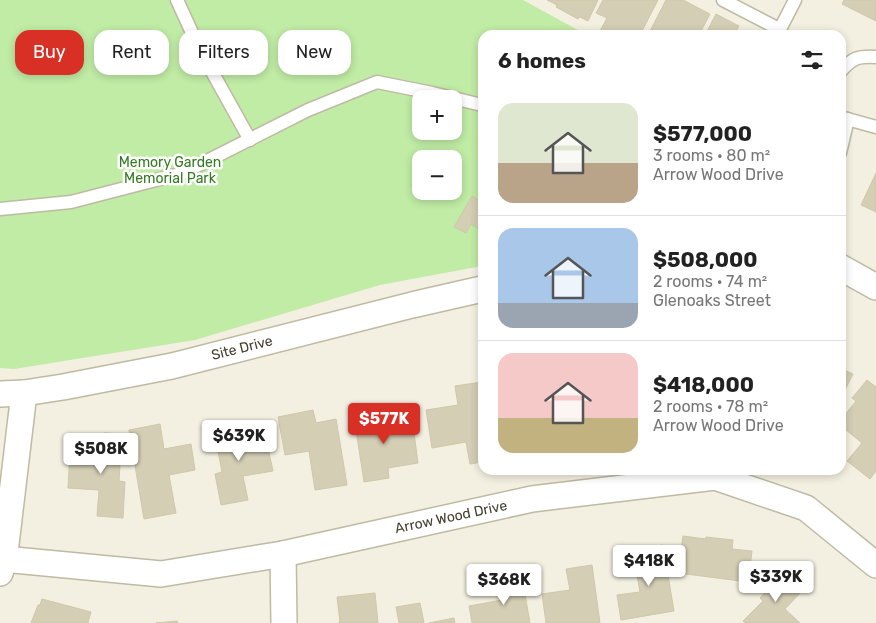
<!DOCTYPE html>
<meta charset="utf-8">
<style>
:root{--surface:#fff;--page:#f2f2f2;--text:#222;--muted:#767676;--line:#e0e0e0;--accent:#d93025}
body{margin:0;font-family:Rubik,sans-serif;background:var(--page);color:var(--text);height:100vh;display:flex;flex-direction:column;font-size:19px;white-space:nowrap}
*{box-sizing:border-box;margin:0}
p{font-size:16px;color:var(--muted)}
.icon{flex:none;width:28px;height:28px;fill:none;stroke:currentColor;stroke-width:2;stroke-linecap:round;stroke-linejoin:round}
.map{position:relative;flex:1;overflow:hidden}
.panel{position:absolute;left:478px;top:30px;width:368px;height:445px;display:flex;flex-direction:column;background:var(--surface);border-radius:15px;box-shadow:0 2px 8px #0003}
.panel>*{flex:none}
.banner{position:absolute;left:15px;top:30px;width:388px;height:45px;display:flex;gap:10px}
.buttons{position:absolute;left:412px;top:90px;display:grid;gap:10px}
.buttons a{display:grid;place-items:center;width:50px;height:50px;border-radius:10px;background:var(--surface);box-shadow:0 2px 8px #0003;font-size:25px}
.price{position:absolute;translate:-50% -42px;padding:0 11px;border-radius:5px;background:#fff;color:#222;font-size:16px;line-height:32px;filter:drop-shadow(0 1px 2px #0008)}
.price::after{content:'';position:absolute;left:50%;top:30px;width:15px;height:11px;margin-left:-8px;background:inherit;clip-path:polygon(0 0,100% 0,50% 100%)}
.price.on{background:var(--accent);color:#fff}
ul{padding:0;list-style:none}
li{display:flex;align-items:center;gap:15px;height:125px;padding:0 20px}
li+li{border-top:1px solid var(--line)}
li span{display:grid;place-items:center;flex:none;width:140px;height:100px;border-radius:15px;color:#555}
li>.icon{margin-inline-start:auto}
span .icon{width:60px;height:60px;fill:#fffc;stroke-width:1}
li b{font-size:21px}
h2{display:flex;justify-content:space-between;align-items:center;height:60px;padding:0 20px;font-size:21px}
.tag{padding:0 18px;border-radius:15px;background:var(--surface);box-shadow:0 2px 8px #0003;font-size:18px;line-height:45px}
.tag.on{background:var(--accent);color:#fff}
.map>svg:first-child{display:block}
.green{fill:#c0eca5;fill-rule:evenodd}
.building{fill:#d4ceb5;stroke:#d1c7a8}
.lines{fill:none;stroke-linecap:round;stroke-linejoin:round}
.lane-casing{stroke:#bebaa3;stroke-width:15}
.street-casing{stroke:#bebaa3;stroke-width:28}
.lane{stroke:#fff;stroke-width:12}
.street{stroke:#fff;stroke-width:25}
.labels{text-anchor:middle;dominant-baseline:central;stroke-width:5;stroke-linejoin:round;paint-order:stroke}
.park-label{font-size:14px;fill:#337b20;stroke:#fff}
.street-label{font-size:14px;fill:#444031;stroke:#fff}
</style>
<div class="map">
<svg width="876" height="623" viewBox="0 0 876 623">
<rect width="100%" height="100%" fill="#f3f0e1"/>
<path class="green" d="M0 0H523L587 35H482V266L380 285 195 340 14 369 0 368ZM421 99H454V131H421ZM421 159H454V191H421Z"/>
<g class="building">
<path d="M547 0H598L588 21 580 17 578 19 556 7 557 5Z"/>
<path d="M603 0H658L640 35H604L599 33 607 18 596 13Z"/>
<path d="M666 0H683L710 14 699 35H648Z"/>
<path d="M844 0H876V21L842 4Z"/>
<path d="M716 14 739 26 734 35H705Z"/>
<path d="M876 173V212L861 205Z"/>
<path d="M472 196 482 202V231L471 224 466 233 454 227Z"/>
<path d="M840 368 853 374 840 400Z"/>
<path d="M867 380 876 387V471L870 479 847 461 862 443 840 425V421L856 401 852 398Z"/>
<path d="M482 382V462L470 464 466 442 432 448 426 410 458 405 455 386Z"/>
<path d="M313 410 316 423 336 419 347 485 315 490 309 451 285 455 278 417Z"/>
<path d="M381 412 382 423 412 418 418 463 388 468 389 478 364 482 354 417Z"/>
<path d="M233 422 237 440 265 434 273 471 243 476 248 500 221 505 215 474 222 472 213 426Z"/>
<path d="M160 424 164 449 191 444 195 470 169 475 176 513 144 519 129 430Z"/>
<path d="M104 433 122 434 119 481 125 482 123 518 97 516 99 490 68 488 70 451 98 452V442H104Z"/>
<path d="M683 536 706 539V537L733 540 732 549 752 551 748 582 678 573Z"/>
<path d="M663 545 674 611 621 620 617 595 640 592 637 575 640 574 636 549Z"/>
<path d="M592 565 600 623H546L542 594 570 590 566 569Z"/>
<path d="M783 573 802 591 785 609 800 623H745L743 621 763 601 760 598Z"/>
<path d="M522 577 530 623H472L469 606 502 600 499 581Z"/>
<path d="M375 593 378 623H339V622H340L337 597Z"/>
<path d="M42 599 91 612 88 622 89 623H31L38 605H40Z"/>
<path d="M420 603 424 623H399L396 607Z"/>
<path d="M454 618 455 623H429Z"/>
<path d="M177 621 178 623H156Z"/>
</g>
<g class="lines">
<g class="lane-casing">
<g id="lane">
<path d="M177 0 200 50 250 140"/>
<path d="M723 0 779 29"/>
<path d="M777 35 795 0"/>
<path d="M840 72C852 58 857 56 876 57"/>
<path d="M840 117 876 127"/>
<path d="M840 153 848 119"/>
<path d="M0 209 71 202 183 173 308 110 377 82 432 93 482 105"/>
</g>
</g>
<g class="street-casing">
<g id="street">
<path d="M840 267 876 287"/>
<path d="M0 394 24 393 63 387 172 366 412 305 482 289"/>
<path d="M283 554 284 623"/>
<path d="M4 561 14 560 161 574 283 554 532 499 715 477 806 508 876 565"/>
<path d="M0 573 4 561 24 393"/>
</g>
</g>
<use href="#lane" class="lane"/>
<use href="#street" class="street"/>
</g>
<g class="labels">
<g class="park-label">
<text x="170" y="162">Memory Garden<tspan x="170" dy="16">Memorial Park</tspan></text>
</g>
<g class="street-label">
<text transform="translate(242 348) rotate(-14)">Site Drive</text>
<text transform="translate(451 517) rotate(-12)">Arrow Wood Drive</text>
</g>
</g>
</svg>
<div class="buttons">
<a>+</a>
<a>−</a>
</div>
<b class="price on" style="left:384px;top:445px">$577K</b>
<b class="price" style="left:239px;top:462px">$639K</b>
<b class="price" style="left:101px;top:475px">$508K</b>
<b class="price" style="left:649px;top:587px">$418K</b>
<b class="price" style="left:776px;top:603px">$339K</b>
<b class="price" style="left:504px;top:606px">$368K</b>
<div class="banner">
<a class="tag on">Buy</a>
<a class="tag">Rent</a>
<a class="tag">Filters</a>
<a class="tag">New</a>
</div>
<section class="panel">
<h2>6 homes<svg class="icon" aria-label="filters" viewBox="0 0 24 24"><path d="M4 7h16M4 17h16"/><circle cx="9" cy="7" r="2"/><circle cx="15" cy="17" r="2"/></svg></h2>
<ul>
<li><span style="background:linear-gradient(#dfe7d0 60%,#b9a48a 0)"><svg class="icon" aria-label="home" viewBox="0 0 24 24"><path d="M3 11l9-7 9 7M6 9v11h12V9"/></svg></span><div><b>$577,000</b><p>3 rooms · 80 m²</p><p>Arrow Wood Drive</p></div></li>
<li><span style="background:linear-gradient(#a9c7e8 75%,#9aa5b1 0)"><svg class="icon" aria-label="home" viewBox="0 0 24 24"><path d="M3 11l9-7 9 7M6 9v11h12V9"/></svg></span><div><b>$508,000</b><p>2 rooms · 74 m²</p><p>Glenoaks Street</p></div></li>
<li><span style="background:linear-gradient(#f6c9c9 65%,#c2b280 0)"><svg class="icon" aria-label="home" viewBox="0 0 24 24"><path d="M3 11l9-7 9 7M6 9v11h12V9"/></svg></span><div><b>$418,000</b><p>2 rooms · 78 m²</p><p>Arrow Wood Drive</p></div></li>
</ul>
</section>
</div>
